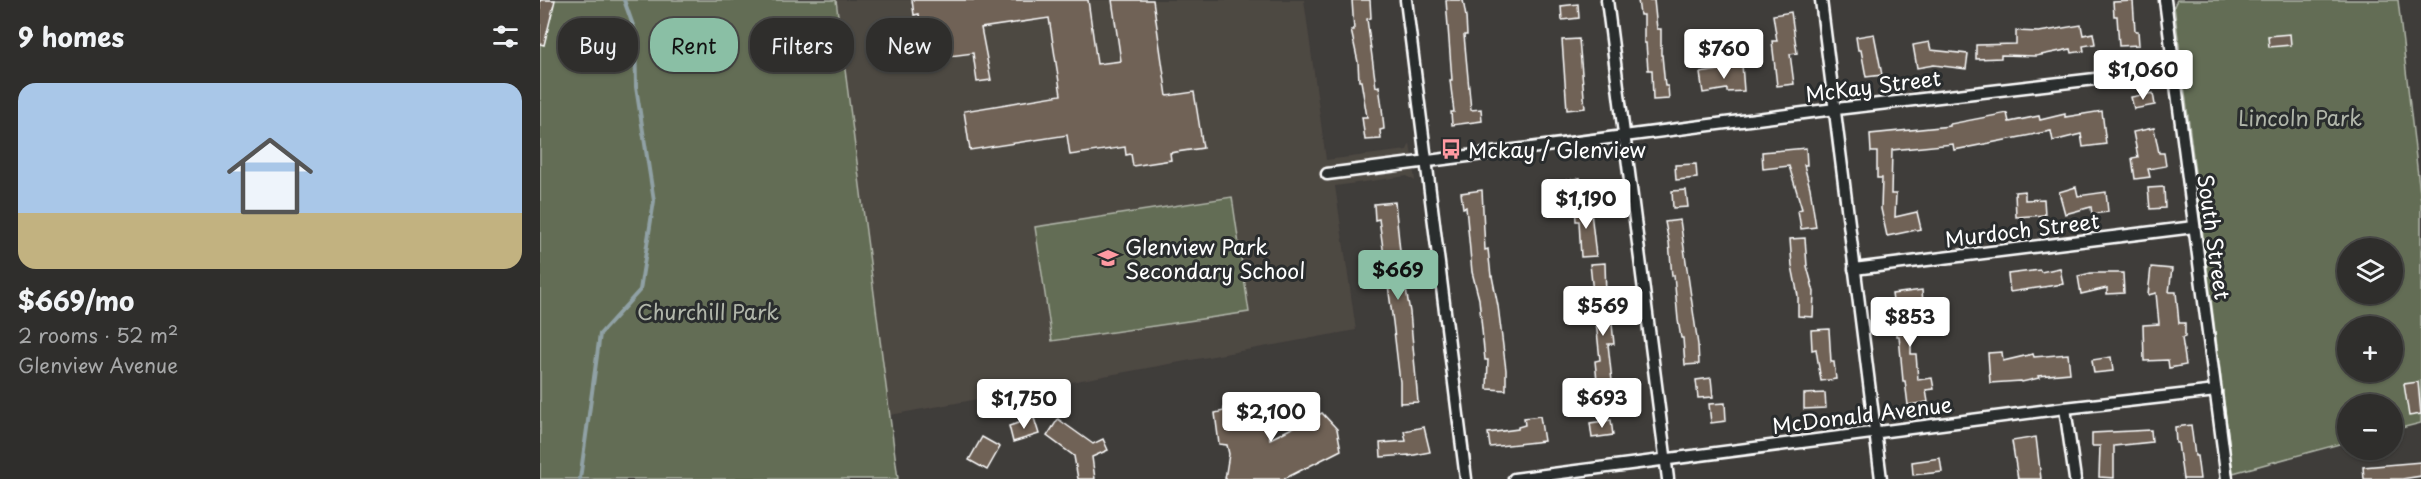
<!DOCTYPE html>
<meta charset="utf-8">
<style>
:root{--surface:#2f2e2c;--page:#3b3a38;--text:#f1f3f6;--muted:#a7a8a9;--line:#4a4a48;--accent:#8abfa5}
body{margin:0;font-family:"Playpen Sans",sans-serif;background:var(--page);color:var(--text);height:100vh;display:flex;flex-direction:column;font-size:22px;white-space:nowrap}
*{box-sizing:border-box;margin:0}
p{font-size:20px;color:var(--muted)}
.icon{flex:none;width:33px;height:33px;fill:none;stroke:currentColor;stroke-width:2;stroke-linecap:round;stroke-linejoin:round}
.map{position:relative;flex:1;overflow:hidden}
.side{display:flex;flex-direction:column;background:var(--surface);width:540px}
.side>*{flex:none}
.guide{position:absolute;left:18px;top:18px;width:570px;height:54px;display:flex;gap:12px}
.fabs{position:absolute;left:1797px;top:238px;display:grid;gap:12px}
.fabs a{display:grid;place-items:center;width:66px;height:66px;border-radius:50%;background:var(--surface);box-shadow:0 2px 4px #0004,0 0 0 2px var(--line);font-size:30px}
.price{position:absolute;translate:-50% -51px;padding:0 14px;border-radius:6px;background:#fff;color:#222;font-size:20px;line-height:39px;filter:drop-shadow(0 2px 3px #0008)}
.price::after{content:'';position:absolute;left:50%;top:36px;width:18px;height:14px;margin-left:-9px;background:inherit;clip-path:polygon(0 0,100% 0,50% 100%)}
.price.selected{background:var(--accent);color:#111}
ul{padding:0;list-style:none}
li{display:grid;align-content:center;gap:12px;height:318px;padding:0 18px}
li span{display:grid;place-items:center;height:186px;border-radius:18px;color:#555}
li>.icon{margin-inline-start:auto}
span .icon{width:108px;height:108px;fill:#fffc;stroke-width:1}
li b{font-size:26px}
h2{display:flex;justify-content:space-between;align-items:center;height:72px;padding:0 18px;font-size:26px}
.chip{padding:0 21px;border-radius:24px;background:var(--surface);box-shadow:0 2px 4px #0004,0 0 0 2px var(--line);font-size:21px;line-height:54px}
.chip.selected{background:var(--accent);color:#111}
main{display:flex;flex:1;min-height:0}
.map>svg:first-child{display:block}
.built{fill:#4e4843}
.green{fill:#636d54;stroke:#b1b6aa;stroke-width:1.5;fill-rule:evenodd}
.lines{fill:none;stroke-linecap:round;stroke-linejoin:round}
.stream{stroke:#90a1a5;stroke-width:4}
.building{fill:#706257;stroke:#fff;stroke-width:1.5}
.street-casing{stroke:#fff;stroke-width:15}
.street{stroke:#2a2d2e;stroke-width:10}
.labels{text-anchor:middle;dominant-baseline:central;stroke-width:6;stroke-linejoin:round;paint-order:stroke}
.street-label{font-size:21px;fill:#fff;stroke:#2a2d2e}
.park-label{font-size:21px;fill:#b1b6aa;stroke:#2a2d2e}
.poi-label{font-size:21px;fill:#fff;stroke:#2a2d2e;text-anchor:start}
</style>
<main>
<section class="side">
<h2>9 homes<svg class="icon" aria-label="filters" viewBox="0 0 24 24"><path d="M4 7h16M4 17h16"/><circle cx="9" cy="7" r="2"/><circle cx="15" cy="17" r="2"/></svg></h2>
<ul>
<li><span style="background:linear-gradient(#a9c7e8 70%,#c2b280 0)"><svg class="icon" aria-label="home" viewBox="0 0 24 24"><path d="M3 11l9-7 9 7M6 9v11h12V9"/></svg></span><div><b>$669/mo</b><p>2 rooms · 52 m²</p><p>Glenview Avenue</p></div></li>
</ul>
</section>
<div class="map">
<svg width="1881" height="479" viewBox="0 0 1881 479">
<rect width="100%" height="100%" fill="#3f3d3a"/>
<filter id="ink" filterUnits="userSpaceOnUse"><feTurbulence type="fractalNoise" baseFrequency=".0167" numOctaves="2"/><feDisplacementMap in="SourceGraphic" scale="12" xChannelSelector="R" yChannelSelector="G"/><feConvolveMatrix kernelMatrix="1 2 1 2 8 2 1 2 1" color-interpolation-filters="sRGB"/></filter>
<g filter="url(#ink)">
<path class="built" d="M296 0H764L786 160 867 150 870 143 875 181 867 176 795 186 816 330 350 415Z"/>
<g class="green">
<path d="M0 0H296L358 479H0Z"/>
<path d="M1637 0H1858L1881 202V423L1853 430 1852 405H1808L1807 442 1693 473 1634 6ZM1808 249H1852V294H1808ZM1808 327H1852V372H1808Z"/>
<path d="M692 197 709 312 512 341 495 227Z"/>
</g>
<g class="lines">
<path class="stream" d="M40 479 60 334 100 290 114 201 96 87 95 31 84 0"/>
</g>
<g class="building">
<path d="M0 0H15L4 45 0 44Z"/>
<path d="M372 0H548L557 64 581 61 572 0H613L627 96 654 92 663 148 630 153 631 160 593 166 591 154 586 155 585 147 530 155 527 135 430 150 424 111 521 95 509 18 441 28 451 80 437 82 433 53 402 57 398 26 389 27 388 21 380 22 379 14 374 15Z"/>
<path d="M812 0H830L831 18 827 19 836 87 839 86 842 108 844 129 840 130 841 139 825 140 822 117H827L821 81H819L818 62 811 30H814Z"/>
<path d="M906 0H923L926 17 927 35H924L931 110 941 109 942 121 912 125 911 112H914L910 80H912Z"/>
<path d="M1098 0H1114L1117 29H1121V55H1122L1125 86H1128L1129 99 1113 100 1112 70H1108L1106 43H1104V15H1100Z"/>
<path d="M1593 1 1595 31H1598L1599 45 1579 46 1577 16H1574L1573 2Z"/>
<path d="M1038 4 1039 18 1022 20 1021 6Z"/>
<path d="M1251 12 1257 53 1250 54 1254 84 1237 86 1232 41H1237L1233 15Z"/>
<path d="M1541 25 1543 35 1553 33 1555 44 1543 46 1544 51 1532 53 1531 49 1496 56 1461 55V58L1436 59V45L1476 44V31L1499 32Z"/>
<path d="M1334 34 1342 75 1326 77 1321 50H1318L1316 37Z"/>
<path d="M1750 34 1751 45 1729 47 1728 36Z"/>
<path d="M1039 39 1045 108 1027 110 1022 40Z"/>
<path d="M1389 42 1391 50 1428 54 1426 69 1394 65 1377 68 1373 45Z"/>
<path d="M1202 64 1204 91 1187 92V89L1163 93 1160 73 1185 69V66Z"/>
<path d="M1613 93 1615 105 1594 109 1591 97Z"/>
<path d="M1562 111 1566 144 1543 147 1541 134 1513 141 1511 131 1414 150 1413 144 1352 150 1351 194H1356L1355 217 1377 212 1381 229 1347 236 1341 209 1342 178H1337V152H1331L1330 134 1410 126V124L1467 113 1469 122 1499 116 1500 120 1525 114V117Z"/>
<path d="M1614 128 1619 153H1624L1626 166 1608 169 1610 177 1595 179 1592 158 1598 157 1593 132Z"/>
<path d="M1266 148 1267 165H1264L1270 188 1276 227 1261 229 1258 210 1262 209 1249 166 1223 169 1222 152Z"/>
<path d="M1156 164 1157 178 1136 180 1135 165Z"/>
<path d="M1040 178 1042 193 1020 196 1018 182Z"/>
<path d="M1536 187 1538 196 1566 192 1568 212 1552 214 1551 207 1525 214 1519 192Z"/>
<path d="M1624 187 1625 208 1610 209 1608 188Z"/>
<path d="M942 190 945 250 948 249 951 276H952L958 306 966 370V390L947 389 948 360H945L939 299 932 272 926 207 923 208 921 193Z"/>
<path d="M1146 190 1148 207 1133 208 1132 191Z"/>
<path d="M1485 191V200L1504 199 1505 215 1476 217 1475 192Z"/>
<path d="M855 202 864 290 866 289 870 312 878 402 860 403V382L853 322 839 219 835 220 834 204Z"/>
<path d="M1050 203 1056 256 1041 257 1039 221H1036L1035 204Z"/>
<path d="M1140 220 1158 345 1159 364 1145 365 1143 338H1141L1138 320 1134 275 1132 276 1129 242 1125 222Z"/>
<path d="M1265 238 1267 266 1274 292 1273 317 1258 316V296L1252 266 1250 239Z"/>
<path d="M1065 263 1066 296H1068L1070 324H1072L1074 344H1068L1075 409 1060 410 1055 361 1060 360 1050 264Z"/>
<path d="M1611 267 1632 269 1629 292H1636L1639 323H1645V337L1642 338 1646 365 1629 368 1628 360 1604 361 1603 325 1619 324 1616 293 1608 295Z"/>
<path d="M1520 268 1523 284 1470 292 1468 274 1500 270 1501 272Z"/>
<path d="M1551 273H1583L1584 293 1567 294V288L1541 294 1538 276Z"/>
<path d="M1382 290 1383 304 1371 306V354H1376L1378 380 1392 378 1394 389 1386 390 1388 402 1368 405 1365 381H1363L1359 336H1357V307L1354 308 1352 294Z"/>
<path d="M1289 329 1291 362H1294L1296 379 1281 381 1276 349 1272 350 1271 330Z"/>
<path d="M1462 352 1463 361 1493 354 1494 357 1528 354 1530 373 1498 376 1499 378 1482 382 1481 381 1450 383 1448 353Z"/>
<path d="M1571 357 1573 371 1554 373 1552 360Z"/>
<path d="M1171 378 1173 397 1158 398 1156 380Z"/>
<path d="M1878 382 1881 414 1869 416 1864 384Z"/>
<path d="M1285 393 1286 408 1264 409V394Z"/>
<path d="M700 396 707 398 708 403H714V407L725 405 730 439 782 413 797 429 801 450 744 479H685L689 454 687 445 679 444 675 413 684 411V408L689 407 688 401Z"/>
<path d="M1185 403 1186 421 1171 423 1169 404Z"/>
<path d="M1000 416 1004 441 950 447 948 433 978 429V427L985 425 984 418Z"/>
<path d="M494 418 499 434 473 442 469 426Z"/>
<path d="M518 419 553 444 563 439 568 450 552 457 555 479H538L534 456 507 436Z"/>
<path d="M1071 420 1073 435 1052 438 1050 423Z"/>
<path d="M1651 425 1655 456H1657L1660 479H1643L1638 443H1636L1635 427Z"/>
<path d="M884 427 890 452 869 456V455L841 457 840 443 866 441 864 431Z"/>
<path d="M1611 430 1612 442 1574 446V478L1559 477 1560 446H1552V433Z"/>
<path d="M442 437 460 447 447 470 429 460Z"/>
<path d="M1496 437 1501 479H1478L1472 441Z"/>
<path d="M1400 458 1402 472 1373 475 1372 462Z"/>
<path d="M1881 462V476L1862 479H1824L1823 467Z"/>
</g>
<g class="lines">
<g class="street-casing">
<g id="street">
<path d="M866 0 926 479"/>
<path d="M1067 0 1128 479"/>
<path d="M1281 0 1341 479"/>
<path d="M1625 0 1687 479"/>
<path d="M787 174 1279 111 1633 70"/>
<path d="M1314 269 1654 227"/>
<path d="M1525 408 1535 479"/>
<path d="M974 479 1525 408 1676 391"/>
</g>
</g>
<use href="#street" class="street"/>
</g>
</g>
<defs>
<g id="bus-bare" transform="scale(1.62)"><path d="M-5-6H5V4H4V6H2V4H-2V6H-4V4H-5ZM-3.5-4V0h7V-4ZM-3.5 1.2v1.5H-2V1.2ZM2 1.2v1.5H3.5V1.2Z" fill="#ff9aa2" stroke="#2a2d2e" stroke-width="2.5" paint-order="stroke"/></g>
<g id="school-bare" transform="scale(1.62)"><path d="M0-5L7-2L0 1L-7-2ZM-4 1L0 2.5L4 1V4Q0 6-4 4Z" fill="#ff9aa2" stroke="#2a2d2e" stroke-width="2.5" paint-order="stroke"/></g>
</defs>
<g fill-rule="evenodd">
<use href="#bus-bare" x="911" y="149"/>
<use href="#school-bare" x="568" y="258"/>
</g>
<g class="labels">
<g class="street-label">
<text transform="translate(1333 85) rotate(-7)">McKay Street</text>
<text transform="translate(1482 229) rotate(-7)">Murdoch Street</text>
<text transform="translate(1675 237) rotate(82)">South Street</text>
<text transform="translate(1322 414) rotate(-7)">McDonald Avenue</text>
</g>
<g class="park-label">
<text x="1760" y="117">Lincoln Park</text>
<text x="168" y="311">Churchill Park</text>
</g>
<g class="poi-label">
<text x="928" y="149">Mckay / Glenview</text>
<text x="585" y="246">Glenview Park<tspan x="585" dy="24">Secondary School</tspan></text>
</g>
</g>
</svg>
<div class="fabs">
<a><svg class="icon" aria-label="layers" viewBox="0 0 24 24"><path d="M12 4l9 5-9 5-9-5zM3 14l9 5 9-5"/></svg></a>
<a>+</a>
<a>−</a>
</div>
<b class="price" style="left:1184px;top:80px">$760</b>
<b class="price" style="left:1603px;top:101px">$1,060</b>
<b class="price" style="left:1046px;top:230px">$1,190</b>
<b class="price selected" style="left:858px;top:301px">$669</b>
<b class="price" style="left:1063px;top:337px">$569</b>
<b class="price" style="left:1370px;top:348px">$853</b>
<b class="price" style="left:1062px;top:429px">$693</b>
<b class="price" style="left:484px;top:430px">$1,750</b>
<b class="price" style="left:731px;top:443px">$2,100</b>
<div class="guide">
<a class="chip">Buy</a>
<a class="chip selected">Rent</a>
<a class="chip">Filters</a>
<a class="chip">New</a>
</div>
</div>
</main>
